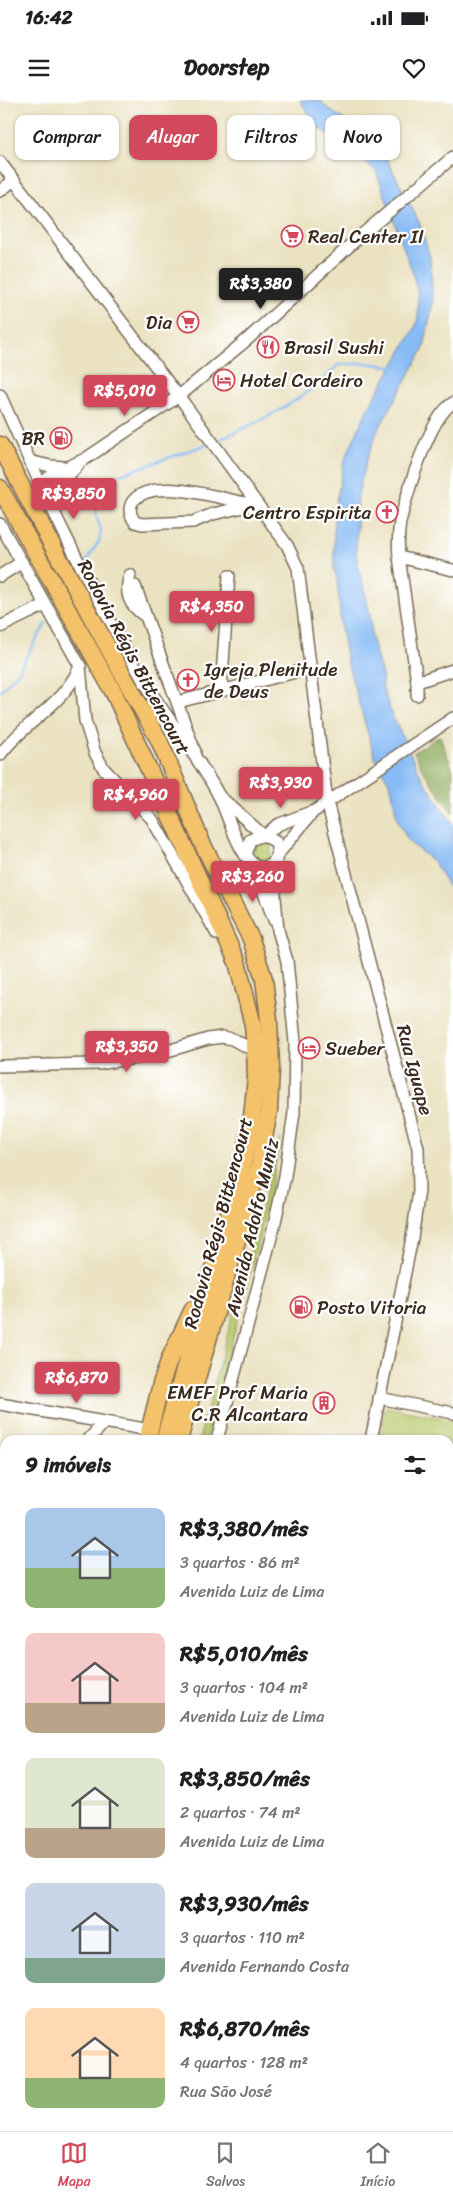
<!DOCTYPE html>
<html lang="pt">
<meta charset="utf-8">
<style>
:root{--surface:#fff;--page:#f6f6f6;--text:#202124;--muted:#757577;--line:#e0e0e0;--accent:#d1495b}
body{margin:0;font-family:Sriracha,sans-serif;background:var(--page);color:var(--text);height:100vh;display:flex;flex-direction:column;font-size:19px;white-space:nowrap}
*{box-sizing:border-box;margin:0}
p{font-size:16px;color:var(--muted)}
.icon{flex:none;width:28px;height:28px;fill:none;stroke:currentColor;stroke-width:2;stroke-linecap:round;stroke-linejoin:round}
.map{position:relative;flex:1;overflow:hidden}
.panel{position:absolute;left:0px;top:1335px;width:454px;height:696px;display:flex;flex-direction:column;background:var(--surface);border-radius:15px 15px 0 0;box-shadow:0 1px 4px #0004}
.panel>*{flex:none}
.hud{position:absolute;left:15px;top:15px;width:424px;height:45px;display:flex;gap:10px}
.price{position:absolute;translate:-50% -42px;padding:0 11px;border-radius:5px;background:var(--accent);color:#fff;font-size:16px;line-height:32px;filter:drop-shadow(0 1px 2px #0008)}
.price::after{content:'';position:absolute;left:50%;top:30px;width:15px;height:11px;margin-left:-8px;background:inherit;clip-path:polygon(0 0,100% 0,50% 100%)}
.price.selected{background:#222;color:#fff}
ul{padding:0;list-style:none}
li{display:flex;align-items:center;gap:15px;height:125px;padding:0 25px}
li span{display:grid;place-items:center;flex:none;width:140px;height:100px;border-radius:10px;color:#555}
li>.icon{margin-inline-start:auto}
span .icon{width:60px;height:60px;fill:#fffc;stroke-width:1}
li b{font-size:21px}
h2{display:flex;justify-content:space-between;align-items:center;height:60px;padding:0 25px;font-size:21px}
.chip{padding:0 18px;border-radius:10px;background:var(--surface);box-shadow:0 1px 4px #0004;font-size:18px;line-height:45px}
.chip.selected{background:var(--accent);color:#fff}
.status{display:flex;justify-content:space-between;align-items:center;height:35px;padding:0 25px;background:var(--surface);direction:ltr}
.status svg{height:14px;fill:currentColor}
header{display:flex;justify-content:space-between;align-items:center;height:65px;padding:0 25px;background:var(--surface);font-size:22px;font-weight:800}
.tab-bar{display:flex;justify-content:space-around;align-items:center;height:70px;border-top:1px solid var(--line);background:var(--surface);font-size:14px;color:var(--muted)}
.tab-bar a{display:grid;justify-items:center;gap:2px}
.tab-bar .selected{color:var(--accent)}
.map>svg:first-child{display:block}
.green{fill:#b7c96c;stroke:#797a45}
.forest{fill:#91ad60;stroke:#666c3f}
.water{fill:#87bbf5;stroke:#61728a}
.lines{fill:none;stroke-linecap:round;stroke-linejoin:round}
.stream{stroke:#87bbf5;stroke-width:2.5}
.minor-casing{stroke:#796a57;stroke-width:14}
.highway-casing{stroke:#796a57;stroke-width:19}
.minor{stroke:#fff;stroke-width:11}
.highway{stroke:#f3c26a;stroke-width:16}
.highway-bridge-casing{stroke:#796a57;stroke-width:19;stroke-linecap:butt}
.highway-bridge{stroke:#f3c26a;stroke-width:16}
.labels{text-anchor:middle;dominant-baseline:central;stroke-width:4.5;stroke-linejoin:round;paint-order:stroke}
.poi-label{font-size:19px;fill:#3b2a1e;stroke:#fff;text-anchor:start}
.street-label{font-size:19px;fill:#3b2a1e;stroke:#fff}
</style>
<div class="status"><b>16:42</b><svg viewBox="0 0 49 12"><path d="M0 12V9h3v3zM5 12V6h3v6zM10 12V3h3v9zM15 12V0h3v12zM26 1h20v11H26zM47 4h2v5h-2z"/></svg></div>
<header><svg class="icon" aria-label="menu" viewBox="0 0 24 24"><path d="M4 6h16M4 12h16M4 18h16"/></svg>Doorstep<svg class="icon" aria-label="heart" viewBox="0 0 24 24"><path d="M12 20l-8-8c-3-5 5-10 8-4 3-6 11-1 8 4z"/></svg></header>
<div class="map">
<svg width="453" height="2031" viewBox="0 0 453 2031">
<rect width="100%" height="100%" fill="#fff"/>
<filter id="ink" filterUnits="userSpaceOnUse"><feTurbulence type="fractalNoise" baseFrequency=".02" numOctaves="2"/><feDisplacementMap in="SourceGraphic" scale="10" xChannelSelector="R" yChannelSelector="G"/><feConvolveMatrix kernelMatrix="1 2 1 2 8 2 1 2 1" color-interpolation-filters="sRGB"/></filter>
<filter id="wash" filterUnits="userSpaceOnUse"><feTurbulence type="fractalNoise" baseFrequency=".0096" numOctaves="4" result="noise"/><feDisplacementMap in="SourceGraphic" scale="20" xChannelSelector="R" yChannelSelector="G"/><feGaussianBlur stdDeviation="1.12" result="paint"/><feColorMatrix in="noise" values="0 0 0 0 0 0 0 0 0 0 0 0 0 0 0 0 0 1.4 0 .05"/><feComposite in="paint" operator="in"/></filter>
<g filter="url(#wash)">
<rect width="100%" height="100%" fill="#ebe2c1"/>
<g class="green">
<path d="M267 738C272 747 272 752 268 762L258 763 254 752V742Z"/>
<path d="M280 1039 269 1100 214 1310 206 1340H199Z"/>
<path d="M386 1307 453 1320V1392L449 1391V1340H380Z"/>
</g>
<path class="forest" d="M440 636 453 670V714L422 669 414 652Z"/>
<g class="water">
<path d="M300 0H320L326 7 370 38 383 51 419 122 430 157 433 202 424 248 377 332 366 362 358 394 356 455 370 514 372 540 382 575 383 589 392 615 422 678 453 724V790L447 785 434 762 409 742 397 719 391 686 375 658 347 562 341 528 337 477 334 470V413L344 361 367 310 415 228 418 217V195L413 174 376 71 316 25Z"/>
<path d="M453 1878V1925L449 1931V1891Z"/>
<path d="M453 2016V2031H378V2026H449V2017Z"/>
</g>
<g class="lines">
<g class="stream">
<path d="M216 341C262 320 302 303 338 265L365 263 397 267"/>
<path d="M84 465 99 441 101 431 96 415 100 389 119 375 208 344"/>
<path d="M0 591 18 572 46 523"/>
</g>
</g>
</g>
<g filter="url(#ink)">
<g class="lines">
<g class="minor-casing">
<g id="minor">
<path d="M0 62 186 306 287 445 298 468 327 702 418 1048 419 1091 412 1138 371 1340"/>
<path d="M0 91 14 80"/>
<path d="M0 295C41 388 86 482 137 570 162 613 195 651 218 694 228 713 239 761 260 768L272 765 278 754 276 742 263 735 218 695"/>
<path d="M453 303C429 317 407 394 400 422 398 434 398 445 399 457L453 470"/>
<path d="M29 361 50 366 64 367"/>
<path d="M41 384 53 374 85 359 179 296 249 238 357 139 453 57"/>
<path d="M252 405 213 414 193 422 142 424 135 422C130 415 128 408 133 401 155 375 226 401 256 405"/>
<path d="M55 411 60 385 78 365"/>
<path d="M0 424 80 566 85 621 95 653 104 669 152 719 217 834"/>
<path d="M399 457 417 582V595"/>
<path d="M130 475C124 494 129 505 145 516"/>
<path d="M0 476 22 462"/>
<path d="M135 486 195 652"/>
<path d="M0 527 45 505"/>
<path d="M417 582 453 570"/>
<path d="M221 591 229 476"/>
<path d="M178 602 311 568"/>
<path d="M0 655C24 622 65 604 80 566"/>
<path d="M266 735 277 725 311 712"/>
<path d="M246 752 250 740 263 735"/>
<path d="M278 754 313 712 453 618"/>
<path d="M254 766 274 820"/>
<path d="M0 966 98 964 154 955 208 939 222 937 232 939 255 951"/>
<path d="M379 1298 453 1313"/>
<path d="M0 1304 150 1330"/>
<path d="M88 1340 104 1323"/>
<path d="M217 1340 274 1126 285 1076 294 1013 295 942 287 861 278 830 275 798 276 760"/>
<path d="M0 1382 5 1383"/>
<path d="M449 1405 453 1406"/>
<path d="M0 1470 5 1471"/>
<path d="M0 1546 5 1547"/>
<path d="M449 1616 453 1615"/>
<path d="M449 1692H453"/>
<path d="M0 1728 5 1726"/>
<path d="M0 1817 5 1819"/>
<path d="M449 1836 453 1837"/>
<path d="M0 1950 5 1949"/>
<path d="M0 1994 5 1992"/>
</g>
</g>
<g class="highway-casing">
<g id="highway">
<path d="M0 345 52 445"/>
<path d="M0 388 36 453"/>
<path d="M129 586 159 640 202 743 251 839 264 879 269 920 271 967 269 1011 259 1065 179 1340"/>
<path d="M114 593 237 862 253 925 255 951 256 978 251 1027 240 1075 164 1340"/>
<path d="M147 1340 161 1284 170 1258 193 1209"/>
<path d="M0 1805 5 1803"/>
<path d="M0 1886 5 1889"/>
<path d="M119 2026 123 2031"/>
<path d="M147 2026 149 2031"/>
<path d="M174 2026 177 2031"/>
<path d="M201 2026V2031"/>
</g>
</g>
<use href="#minor" class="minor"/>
<use href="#highway" class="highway"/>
<g class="highway-bridge-casing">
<g id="highway-bridge">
<path d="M52 445 129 586"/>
<path d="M36 453 114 593"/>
</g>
</g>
<use href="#highway-bridge" class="highway-bridge"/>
</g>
</g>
<defs>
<g id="supermarket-ring" transform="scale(1.125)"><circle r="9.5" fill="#fff" stroke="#d1495b" stroke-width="1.5"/><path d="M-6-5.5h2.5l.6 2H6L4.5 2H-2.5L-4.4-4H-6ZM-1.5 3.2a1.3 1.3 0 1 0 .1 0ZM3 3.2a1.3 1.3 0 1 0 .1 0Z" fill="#d1495b"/></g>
<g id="restaurant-ring" transform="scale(1.125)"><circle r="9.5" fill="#fff" stroke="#d1495b" stroke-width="1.5"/><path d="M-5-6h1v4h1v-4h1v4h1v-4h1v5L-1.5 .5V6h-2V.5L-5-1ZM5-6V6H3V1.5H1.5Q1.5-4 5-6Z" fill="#d1495b"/></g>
<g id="hotel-ring" transform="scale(1.125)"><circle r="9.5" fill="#fff" stroke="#d1495b" stroke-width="1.5"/><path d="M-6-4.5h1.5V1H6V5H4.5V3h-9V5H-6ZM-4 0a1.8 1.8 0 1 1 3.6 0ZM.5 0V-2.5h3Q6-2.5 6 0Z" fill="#d1495b"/></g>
<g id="fuel-ring" transform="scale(1.125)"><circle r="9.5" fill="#fff" stroke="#d1495b" stroke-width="1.5"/><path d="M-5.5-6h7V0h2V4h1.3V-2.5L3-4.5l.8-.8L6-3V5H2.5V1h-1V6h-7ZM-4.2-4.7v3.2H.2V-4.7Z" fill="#d1495b"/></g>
<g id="church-ring" transform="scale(1.125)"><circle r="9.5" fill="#fff" stroke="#d1495b" stroke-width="1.5"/><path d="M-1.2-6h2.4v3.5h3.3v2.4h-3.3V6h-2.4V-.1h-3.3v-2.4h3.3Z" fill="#d1495b"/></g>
<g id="building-ring" transform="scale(1.125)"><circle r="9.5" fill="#fff" stroke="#d1495b" stroke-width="1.5"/><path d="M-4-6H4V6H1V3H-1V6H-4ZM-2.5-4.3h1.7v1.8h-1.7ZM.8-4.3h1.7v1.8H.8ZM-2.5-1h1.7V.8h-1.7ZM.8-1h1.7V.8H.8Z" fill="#d1495b"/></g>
</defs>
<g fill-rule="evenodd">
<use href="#supermarket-ring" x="292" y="136"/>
<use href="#supermarket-ring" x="188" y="222"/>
<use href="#restaurant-ring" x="268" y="247"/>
<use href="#hotel-ring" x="224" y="280"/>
<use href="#fuel-ring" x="61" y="338"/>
<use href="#church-ring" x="387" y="412"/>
<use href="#church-ring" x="188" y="580"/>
<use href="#hotel-ring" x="309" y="948"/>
<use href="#fuel-ring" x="301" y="1207"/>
<use href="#building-ring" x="324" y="1303"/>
</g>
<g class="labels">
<g class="poi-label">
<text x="308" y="136">Real Center II</text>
<text x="172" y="222" text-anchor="end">Dia</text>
<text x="284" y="247">Brasil Sushi</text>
<text x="240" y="280">Hotel Cordeiro</text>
<text x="45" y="338" text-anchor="end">BR</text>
<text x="371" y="412" text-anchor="end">Centro Espirita</text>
<text x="204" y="569">Igreja Plenitude<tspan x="204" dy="22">de Deus</tspan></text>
<text x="325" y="948">Sueber</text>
<text x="317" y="1207">Posto Vitoria</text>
<text x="308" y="1292" text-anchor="end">EMEF Prof Maria<tspan x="308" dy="22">C.R Alcantara</tspan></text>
</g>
<g class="street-label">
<text transform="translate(134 557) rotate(62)">Rodovia Régis Bittencourt</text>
<text transform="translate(415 970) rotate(75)">Rua Iguape</text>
<text transform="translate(218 1123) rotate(-75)">Rodovia Régis Bittencourt</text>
<text transform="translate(252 1127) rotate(-77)">Avenida Adolfo Muniz</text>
</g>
</g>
</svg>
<b class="price selected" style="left:261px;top:210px">R$3,380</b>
<b class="price" style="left:125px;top:317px">R$5,010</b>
<b class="price" style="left:74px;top:420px">R$3,850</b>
<b class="price" style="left:212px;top:533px">R$4,350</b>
<b class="price" style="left:281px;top:709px">R$3,930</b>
<b class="price" style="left:136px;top:721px">R$4,960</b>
<b class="price" style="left:253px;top:803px">R$3,260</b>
<b class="price" style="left:127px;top:973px">R$3,350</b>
<b class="price" style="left:77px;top:1304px">R$6,870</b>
<div class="hud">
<a class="chip">Comprar</a>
<a class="chip selected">Alugar</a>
<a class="chip">Filtros</a>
<a class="chip">Novo</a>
</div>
<section class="panel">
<h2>9 imóveis<svg class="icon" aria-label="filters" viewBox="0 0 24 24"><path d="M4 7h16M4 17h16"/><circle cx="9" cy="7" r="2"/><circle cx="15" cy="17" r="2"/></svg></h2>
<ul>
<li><span style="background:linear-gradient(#a9c7e8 60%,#8fb573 0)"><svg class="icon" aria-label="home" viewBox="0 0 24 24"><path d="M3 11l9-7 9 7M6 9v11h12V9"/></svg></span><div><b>R$3,380/mês</b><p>3 quartos · 86 m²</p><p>Avenida Luiz de Lima</p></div></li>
<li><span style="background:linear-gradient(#f6c9c9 70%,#b9a48a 0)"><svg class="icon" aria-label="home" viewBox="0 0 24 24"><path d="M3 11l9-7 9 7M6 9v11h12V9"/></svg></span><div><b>R$5,010/mês</b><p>3 quartos · 104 m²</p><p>Avenida Luiz de Lima</p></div></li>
<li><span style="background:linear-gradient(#dfe7d0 70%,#b9a48a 0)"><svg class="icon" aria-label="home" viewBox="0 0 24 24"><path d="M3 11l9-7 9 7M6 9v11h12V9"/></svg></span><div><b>R$3,850/mês</b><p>2 quartos · 74 m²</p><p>Avenida Luiz de Lima</p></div></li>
<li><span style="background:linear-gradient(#c9d6e8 75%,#7fa58c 0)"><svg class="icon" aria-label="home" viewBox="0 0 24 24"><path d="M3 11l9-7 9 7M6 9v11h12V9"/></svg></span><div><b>R$3,930/mês</b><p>3 quartos · 110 m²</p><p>Avenida Fernando Costa</p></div></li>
<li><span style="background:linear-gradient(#ffd9b3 70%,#8fb573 0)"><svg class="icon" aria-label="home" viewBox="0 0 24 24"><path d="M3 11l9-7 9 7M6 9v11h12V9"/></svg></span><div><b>R$6,870/mês</b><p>4 quartos · 128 m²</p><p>Rua São José</p></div></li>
</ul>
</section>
</div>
<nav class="tab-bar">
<a class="selected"><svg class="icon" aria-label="map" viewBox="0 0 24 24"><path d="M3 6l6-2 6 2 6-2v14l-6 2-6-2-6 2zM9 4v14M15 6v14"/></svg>Mapa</a>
<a><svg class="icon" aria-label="saved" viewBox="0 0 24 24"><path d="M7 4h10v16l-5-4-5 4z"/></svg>Salvos</a>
<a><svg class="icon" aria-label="home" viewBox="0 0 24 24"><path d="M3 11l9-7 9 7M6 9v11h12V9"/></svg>Início</a>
</nav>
